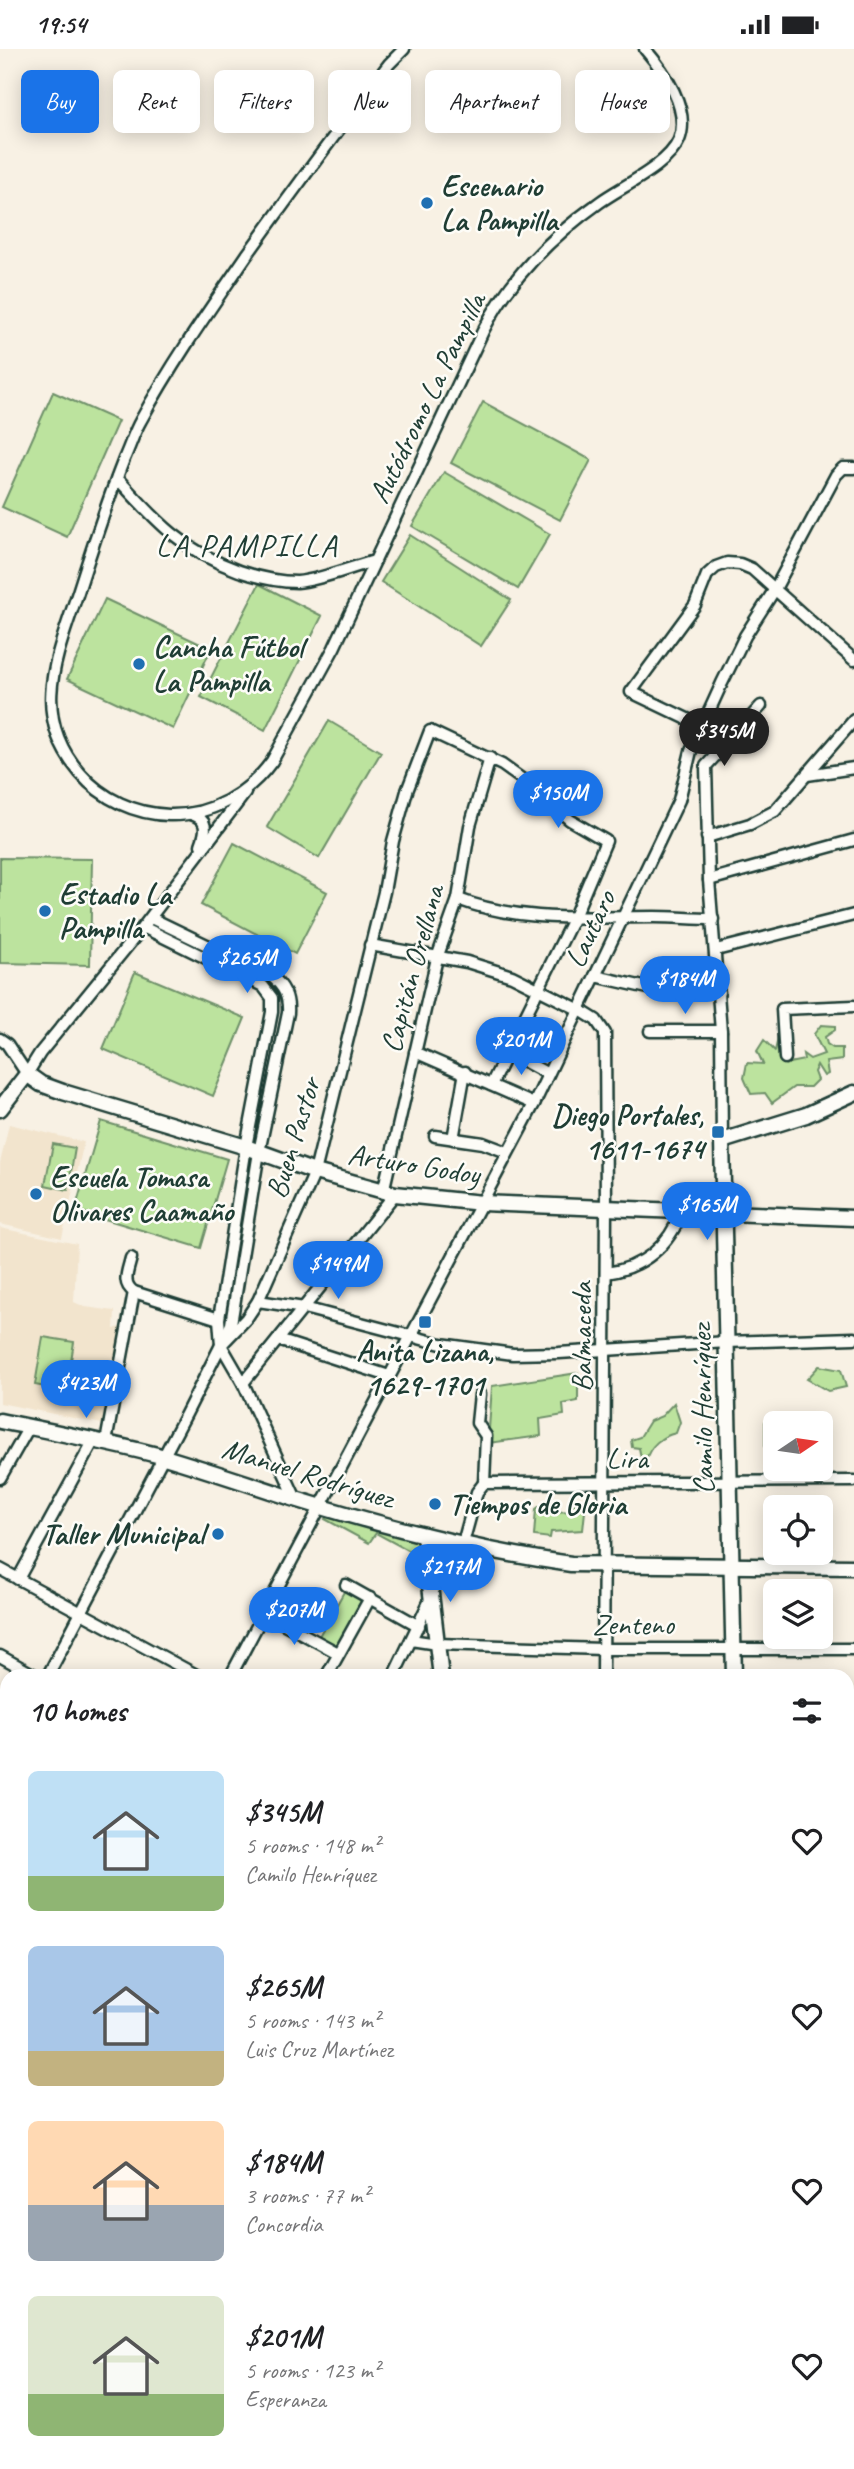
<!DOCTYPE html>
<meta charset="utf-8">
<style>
:root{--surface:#fff;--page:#f6f6f6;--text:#202124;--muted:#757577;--accent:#1a73e8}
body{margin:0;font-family:Caveat,sans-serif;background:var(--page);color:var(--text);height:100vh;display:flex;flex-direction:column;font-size:26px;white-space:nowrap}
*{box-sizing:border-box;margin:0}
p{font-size:23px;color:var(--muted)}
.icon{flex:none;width:38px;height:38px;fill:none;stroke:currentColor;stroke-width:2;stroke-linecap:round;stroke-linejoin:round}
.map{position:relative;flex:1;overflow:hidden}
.details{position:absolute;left:0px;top:1620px;width:854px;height:800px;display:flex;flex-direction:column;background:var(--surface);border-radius:21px 21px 0 0;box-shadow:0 4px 18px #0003}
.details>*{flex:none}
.top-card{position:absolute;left:21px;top:21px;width:812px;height:63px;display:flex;gap:14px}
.needle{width:46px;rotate:77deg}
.fabs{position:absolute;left:763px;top:1362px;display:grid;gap:14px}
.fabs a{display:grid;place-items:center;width:70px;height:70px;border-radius:10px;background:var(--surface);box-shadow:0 4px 18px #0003;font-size:35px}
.price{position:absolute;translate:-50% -60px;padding:0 16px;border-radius:24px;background:var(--accent);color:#fff;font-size:23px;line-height:46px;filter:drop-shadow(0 2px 4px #0008)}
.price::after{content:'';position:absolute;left:50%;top:42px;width:21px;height:16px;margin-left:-10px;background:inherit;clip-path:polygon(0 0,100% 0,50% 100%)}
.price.current{background:#222;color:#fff}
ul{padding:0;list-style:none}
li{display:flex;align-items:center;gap:21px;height:175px;padding:0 28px}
li span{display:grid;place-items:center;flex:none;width:196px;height:140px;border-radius:10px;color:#555}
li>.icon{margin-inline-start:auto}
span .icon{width:84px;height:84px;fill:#fffc;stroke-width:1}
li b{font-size:30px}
h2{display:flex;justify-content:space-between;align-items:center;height:84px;padding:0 28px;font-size:30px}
.chip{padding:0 24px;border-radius:10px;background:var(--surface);box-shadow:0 4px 18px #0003;font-size:24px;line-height:63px}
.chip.current{background:var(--accent);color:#fff}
.status{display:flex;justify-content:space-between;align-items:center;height:49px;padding:0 35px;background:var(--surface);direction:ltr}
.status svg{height:19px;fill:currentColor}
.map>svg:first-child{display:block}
.built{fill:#f2e4cd}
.green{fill:#bce39e;stroke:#6e9069;stroke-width:2}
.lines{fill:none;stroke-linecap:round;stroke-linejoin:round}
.street-casing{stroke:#1f3d34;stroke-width:15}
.secondary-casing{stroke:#1f3d34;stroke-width:19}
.primary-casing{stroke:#1f3d34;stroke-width:21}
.street{stroke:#fdfcf7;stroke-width:10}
.secondary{stroke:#fdfcf7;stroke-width:14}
.primary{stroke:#fedf80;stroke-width:16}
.poi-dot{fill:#1f6fb2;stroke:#fdfcf7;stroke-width:2.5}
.labels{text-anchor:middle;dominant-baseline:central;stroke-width:5;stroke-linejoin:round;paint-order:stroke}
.poi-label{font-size:30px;font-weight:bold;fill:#1f3d34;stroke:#fdfcf7;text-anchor:start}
.street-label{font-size:30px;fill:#1f3d34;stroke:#fdfcf7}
.neighbourhood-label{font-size:32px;letter-spacing:2px;fill:#1f3d34;stroke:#fdfcf7}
</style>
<div class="status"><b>19:54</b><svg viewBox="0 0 49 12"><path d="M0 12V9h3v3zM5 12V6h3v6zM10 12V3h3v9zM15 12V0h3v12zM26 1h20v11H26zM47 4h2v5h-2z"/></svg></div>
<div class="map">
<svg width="854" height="2420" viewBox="0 0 854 2420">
<rect width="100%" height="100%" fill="#f8f1e4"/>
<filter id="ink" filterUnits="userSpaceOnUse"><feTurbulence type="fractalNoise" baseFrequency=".0143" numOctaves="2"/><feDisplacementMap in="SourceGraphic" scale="14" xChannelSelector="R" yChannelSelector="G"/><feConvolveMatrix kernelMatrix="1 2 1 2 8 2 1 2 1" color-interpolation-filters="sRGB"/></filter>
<g filter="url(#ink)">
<g class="built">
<path d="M9 1075 84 1093 62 1189 0 1175V1114Z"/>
<path d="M0 1179 77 1195 74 1253 85 1258 115 1262 114 1280 123 1277 102 1375 0 1354Z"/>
<path d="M0 2328 7 2333V2398L2 2406Z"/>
</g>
<g class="green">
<path d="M53 343 118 372 67 488 2 458Z"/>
<path d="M483 353 591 411 560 471 451 414Z"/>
<path d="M444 423 550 485 518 540 412 477Z"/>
<path d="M410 486 511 551 481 597 381 533Z"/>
<path d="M259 535 322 567 265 681 201 648Z"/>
<path d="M105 550 211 600 173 680 67 630Z"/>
<path d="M329 672 381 703 319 809 267 778Z"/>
<path d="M234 794 327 843 295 905 201 856Z"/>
<path d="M0 809 92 810 90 916 0 914Z"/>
<path d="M135 923 245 969 213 1047 103 1000Z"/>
<path d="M821 976 835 977V981L825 988 827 995 833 999H842V1011L826 1013 828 1025 824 1027 817 1016 814 1023 817 1031 810 1038H794L772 1054 765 1044 751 1045 744 1029 747 1014 763 1015 757 1002 764 991 775 1002 778 989 784 1015 804 1011 803 1005 810 1010 824 1005 814 985Z"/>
<path d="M101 1072 227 1110 201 1199 75 1161Z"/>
<path d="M53 1095 75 1099 68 1141 45 1136Z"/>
<path d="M43 1288 74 1293 66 1342 35 1336Z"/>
<path d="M819 1317 841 1321 846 1338 828 1342 807 1330Z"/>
<path d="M578 1324V1352L563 1355 564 1366 540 1370 541 1387 488 1394 492 1337Z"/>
<path d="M674 1354 680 1373 676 1384C661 1387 650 1397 646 1411L641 1409 639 1399 632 1398 631 1391 640 1388 650 1372 662 1367Z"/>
<path d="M783 1370V1374H775V1397L765 1400V1372Z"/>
<path d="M586 1453 583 1481 551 1483 550 1489 534 1487 536 1460 540 1457H551L554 1463 571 1462 573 1455Z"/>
<path d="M328 1465 418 1493 422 1509 376 1484 369 1494 325 1470Z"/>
<path d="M345 1541 362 1551 337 1597 319 1587Z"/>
<path d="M2 2346 7 2349V2375L2 2382 0 2381V2350Z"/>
</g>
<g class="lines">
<g class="street-casing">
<g id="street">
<path d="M404 0 389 15C340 78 293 142 247 206 210 260 172 314 141 371 134 383 130 397 124 410 107 453 93 496 79 540 58 605 28 664 80 724 102 750 135 765 169 766 211 767 248 745 272 712L334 599 483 282C509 230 552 187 600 153 622 137 668 117 679 91 691 61 664 22 645 0"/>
<path d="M117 429C156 472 183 502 239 522 257 528 278 533 297 533 321 531 351 518 375 512"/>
<path d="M702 677 631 643 695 556 707 526 716 518 727 514 740 515 752 520 854 611"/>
<path d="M807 726 854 719"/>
<path d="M191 765C208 770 207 781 201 796"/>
<path d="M707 788 750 775 775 762 854 671"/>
<path d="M709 831 854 791"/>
<path d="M458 850C520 874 589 868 654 868 674 868 694 870 713 870"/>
<path d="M151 869 271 927C284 937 289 948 288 964L259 1103 231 1275 224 1290"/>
<path d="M143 878 263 937 272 949V963L246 1098 219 1270 221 1296 243 1334 296 1450"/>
<path d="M370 896 467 913 512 927 580 961 596 971 605 984 606 1158 603 1628"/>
<path d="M716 901 854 866"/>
<path d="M595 927 657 941 719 943"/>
<path d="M650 982H721"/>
<path d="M0 990 7 995 27 1025 40 1004 143 878 245 744"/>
<path d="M415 1003 534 1055"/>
<path d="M507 1003 548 1025"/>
<path d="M785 1009 782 960 854 957"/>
<path d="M435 1087 483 1094 507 1103"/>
<path d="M453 1090 465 1023"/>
<path d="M722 1092 721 982 709 831 706 717 761 657"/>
<path d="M383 1143 437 909 458 850 470 777 490 709"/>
<path d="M131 1209C128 1222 121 1234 134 1243L219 1270"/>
<path d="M606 1224C643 1219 669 1197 682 1162"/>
<path d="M258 1252 304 1259 441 1295 513 1305 559 1304 727 1293 854 1289"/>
<path d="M278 1291 389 1327"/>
<path d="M243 1334 395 1145"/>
<path d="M480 1345 477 1374 486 1387 484 1434"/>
<path d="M106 1393 134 1243"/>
<path d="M0 1429 29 1378"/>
<path d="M463 1494 477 1443 484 1434 854 1432"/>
<path d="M0 1520 200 1628"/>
<path d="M18 1530 94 1391"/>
<path d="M346 1536 419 1577"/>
<path d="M264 1564 338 1604"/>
<path d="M411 1591 437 1595 603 1600H854"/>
<path d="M0 1607 38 1628"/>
<path d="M47 1628 186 1365 221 1296 246 1270 258 1252 315 1123 384 843 393 792 407 742 430 682 502 716 523 731 570 771 606 792 574 868 491 1036"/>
<path d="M230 1628 534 1055 679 751 691 702 722 634 745 587 775 540 836 426 843 419H854"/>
<path d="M326 1628 370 1549"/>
<path d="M393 1628 431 1549"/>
<path d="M847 1685H854"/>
<path d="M0 1716 7 1702"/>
<path d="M847 1769H854"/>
<path d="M847 1853H854"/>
<path d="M0 1906 7 1893"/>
<path d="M847 1938H854"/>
<path d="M847 2020H854"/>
<path d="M0 2215 7 2205"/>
<path d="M847 2240 854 2238"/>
<path d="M0 2418 7 2408"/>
<path d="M242 2420 249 2413"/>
<path d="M558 2420 565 2413"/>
</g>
</g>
<g class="secondary-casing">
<g id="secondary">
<path d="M0 1060 27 1025 41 1035 63 1043 246 1098 315 1123 395 1145 482 1154 854 1169"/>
<path d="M0 1372C54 1383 108 1393 161 1407 205 1420 249 1435 292 1449 383 1477 477 1502 571 1515L854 1518"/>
<path d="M424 1486 441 1628"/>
<path d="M734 1628 722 1092 806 1066 854 1044"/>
<path d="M0 1698 7 1702"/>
<path d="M0 1878 7 1882"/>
<path d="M0 2054 7 2057"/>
<path d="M847 2128H854"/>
<path d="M0 2319 7 2324"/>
<path d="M847 2330H854"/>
<path d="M139 2413 150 2420"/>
<path d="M588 2420 593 2413"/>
<path d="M674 2420 718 2417"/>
</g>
</g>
<g class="primary-casing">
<g id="primary">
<path d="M847 2400H854"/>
<path d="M704 2413 734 2417 854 2414"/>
<path d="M450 2420 458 2413"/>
<path d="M471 2420 479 2413"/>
</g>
</g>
<use href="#street" class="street"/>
<use href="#secondary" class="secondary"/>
<use href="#primary" class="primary"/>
</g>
</g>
<g class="poi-dot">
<circle cx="427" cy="154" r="7"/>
<circle cx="139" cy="615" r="7"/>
<circle cx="45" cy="862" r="7"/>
<rect x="711" y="1076" width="14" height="14" rx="3.5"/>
<circle cx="36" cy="1145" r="7"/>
<rect x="418" y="1266" width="14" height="14" rx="3.5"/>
<circle cx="435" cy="1455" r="7"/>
<circle cx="218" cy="1485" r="7"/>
</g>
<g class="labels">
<g class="poi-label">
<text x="441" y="137">Escenario<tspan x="441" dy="34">La Pampilla</tspan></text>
<text x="153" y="598">Cancha Fútbol<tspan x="153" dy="34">La Pampilla</tspan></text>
<text x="59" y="845">Estadio La<tspan x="59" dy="34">Pampilla</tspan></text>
<text x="704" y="1066" text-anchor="end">Diego Portales,<tspan x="704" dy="34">1611-1674</tspan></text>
<text x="50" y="1128">Escuela Tomasa<tspan x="50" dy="34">Olivares Caamaño</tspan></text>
<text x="425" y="1302" text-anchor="middle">Anita Lizana,<tspan x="425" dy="34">1629-1701</tspan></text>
<text x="449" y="1455">Tiempos de Gloria</text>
<text x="204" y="1485" text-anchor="end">Taller Municipal</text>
</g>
<g class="street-label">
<text transform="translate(427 349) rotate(-64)">Autódromo La Pampilla</text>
<text transform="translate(590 880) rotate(-65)">Lautaro</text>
<text transform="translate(412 920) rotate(-75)">Capitán Orellana</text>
<text transform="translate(293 1089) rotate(-73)">Buen Pastor</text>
<text transform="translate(414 1115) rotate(9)">Arturo Godoy</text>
<text transform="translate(581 1288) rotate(-90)">Balmaceda</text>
<text transform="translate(702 1360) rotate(-91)">Camilo Henríquez</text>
<text x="627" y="1409">Lira</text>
<text transform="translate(308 1424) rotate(17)">Manuel Rodríguez</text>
<text x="633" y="1575">Zenteno</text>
</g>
<g class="neighbourhood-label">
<text x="247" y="496">LA PAMPILLA</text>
</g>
</g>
</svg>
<div class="fabs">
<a><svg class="needle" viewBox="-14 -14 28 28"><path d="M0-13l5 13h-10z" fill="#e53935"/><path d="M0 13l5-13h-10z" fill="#757577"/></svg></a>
<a><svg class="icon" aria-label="locate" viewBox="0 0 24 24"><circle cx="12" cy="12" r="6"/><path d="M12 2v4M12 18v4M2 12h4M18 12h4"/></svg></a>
<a><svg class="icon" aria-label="layers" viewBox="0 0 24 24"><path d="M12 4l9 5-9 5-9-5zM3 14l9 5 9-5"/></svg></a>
</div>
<b class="price current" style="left:724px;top:719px">$345M</b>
<b class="price" style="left:558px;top:781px">$150M</b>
<b class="price" style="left:247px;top:946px">$265M</b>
<b class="price" style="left:685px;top:967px">$184M</b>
<b class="price" style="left:521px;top:1028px">$201M</b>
<b class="price" style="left:707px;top:1193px">$165M</b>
<b class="price" style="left:338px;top:1252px">$149M</b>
<b class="price" style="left:86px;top:1371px">$423M</b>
<b class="price" style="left:450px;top:1555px">$217M</b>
<b class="price" style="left:294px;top:1598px">$207M</b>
<div class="top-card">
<a class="chip current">Buy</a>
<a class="chip">Rent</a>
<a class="chip">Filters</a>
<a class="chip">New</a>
<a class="chip">Apartment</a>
<a class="chip">House</a>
</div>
<section class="details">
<h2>10 homes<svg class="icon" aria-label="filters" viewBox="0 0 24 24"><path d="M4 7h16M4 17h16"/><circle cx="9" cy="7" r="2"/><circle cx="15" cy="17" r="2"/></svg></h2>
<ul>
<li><span style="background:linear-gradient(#bfe0f5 75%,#8fb573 0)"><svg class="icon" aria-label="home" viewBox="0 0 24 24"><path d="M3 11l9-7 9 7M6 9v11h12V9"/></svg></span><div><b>$345M</b><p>5 rooms · 148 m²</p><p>Camilo Henríquez</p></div><svg class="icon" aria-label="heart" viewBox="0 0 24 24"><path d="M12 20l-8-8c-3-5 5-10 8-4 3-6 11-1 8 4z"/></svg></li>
<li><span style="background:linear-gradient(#a9c7e8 75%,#c2b280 0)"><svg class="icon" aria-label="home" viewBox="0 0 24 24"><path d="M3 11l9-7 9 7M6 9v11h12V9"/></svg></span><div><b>$265M</b><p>5 rooms · 143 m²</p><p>Luis Cruz Martínez</p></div><svg class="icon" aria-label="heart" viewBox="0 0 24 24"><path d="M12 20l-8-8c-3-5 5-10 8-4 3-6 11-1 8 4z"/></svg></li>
<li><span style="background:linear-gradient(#ffd9b3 60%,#9aa5b1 0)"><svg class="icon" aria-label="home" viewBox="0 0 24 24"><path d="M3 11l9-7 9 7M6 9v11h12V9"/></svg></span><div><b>$184M</b><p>3 rooms · 77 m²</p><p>Concordia</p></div><svg class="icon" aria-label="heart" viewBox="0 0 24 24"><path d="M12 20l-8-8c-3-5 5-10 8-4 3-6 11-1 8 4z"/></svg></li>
<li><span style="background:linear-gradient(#dfe7d0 70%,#8fb573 0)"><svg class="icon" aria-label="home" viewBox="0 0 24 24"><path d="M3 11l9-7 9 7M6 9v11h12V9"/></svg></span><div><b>$201M</b><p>5 rooms · 123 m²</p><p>Esperanza</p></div><svg class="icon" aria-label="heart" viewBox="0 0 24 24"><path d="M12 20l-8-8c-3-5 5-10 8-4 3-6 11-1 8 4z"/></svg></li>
</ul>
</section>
</div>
